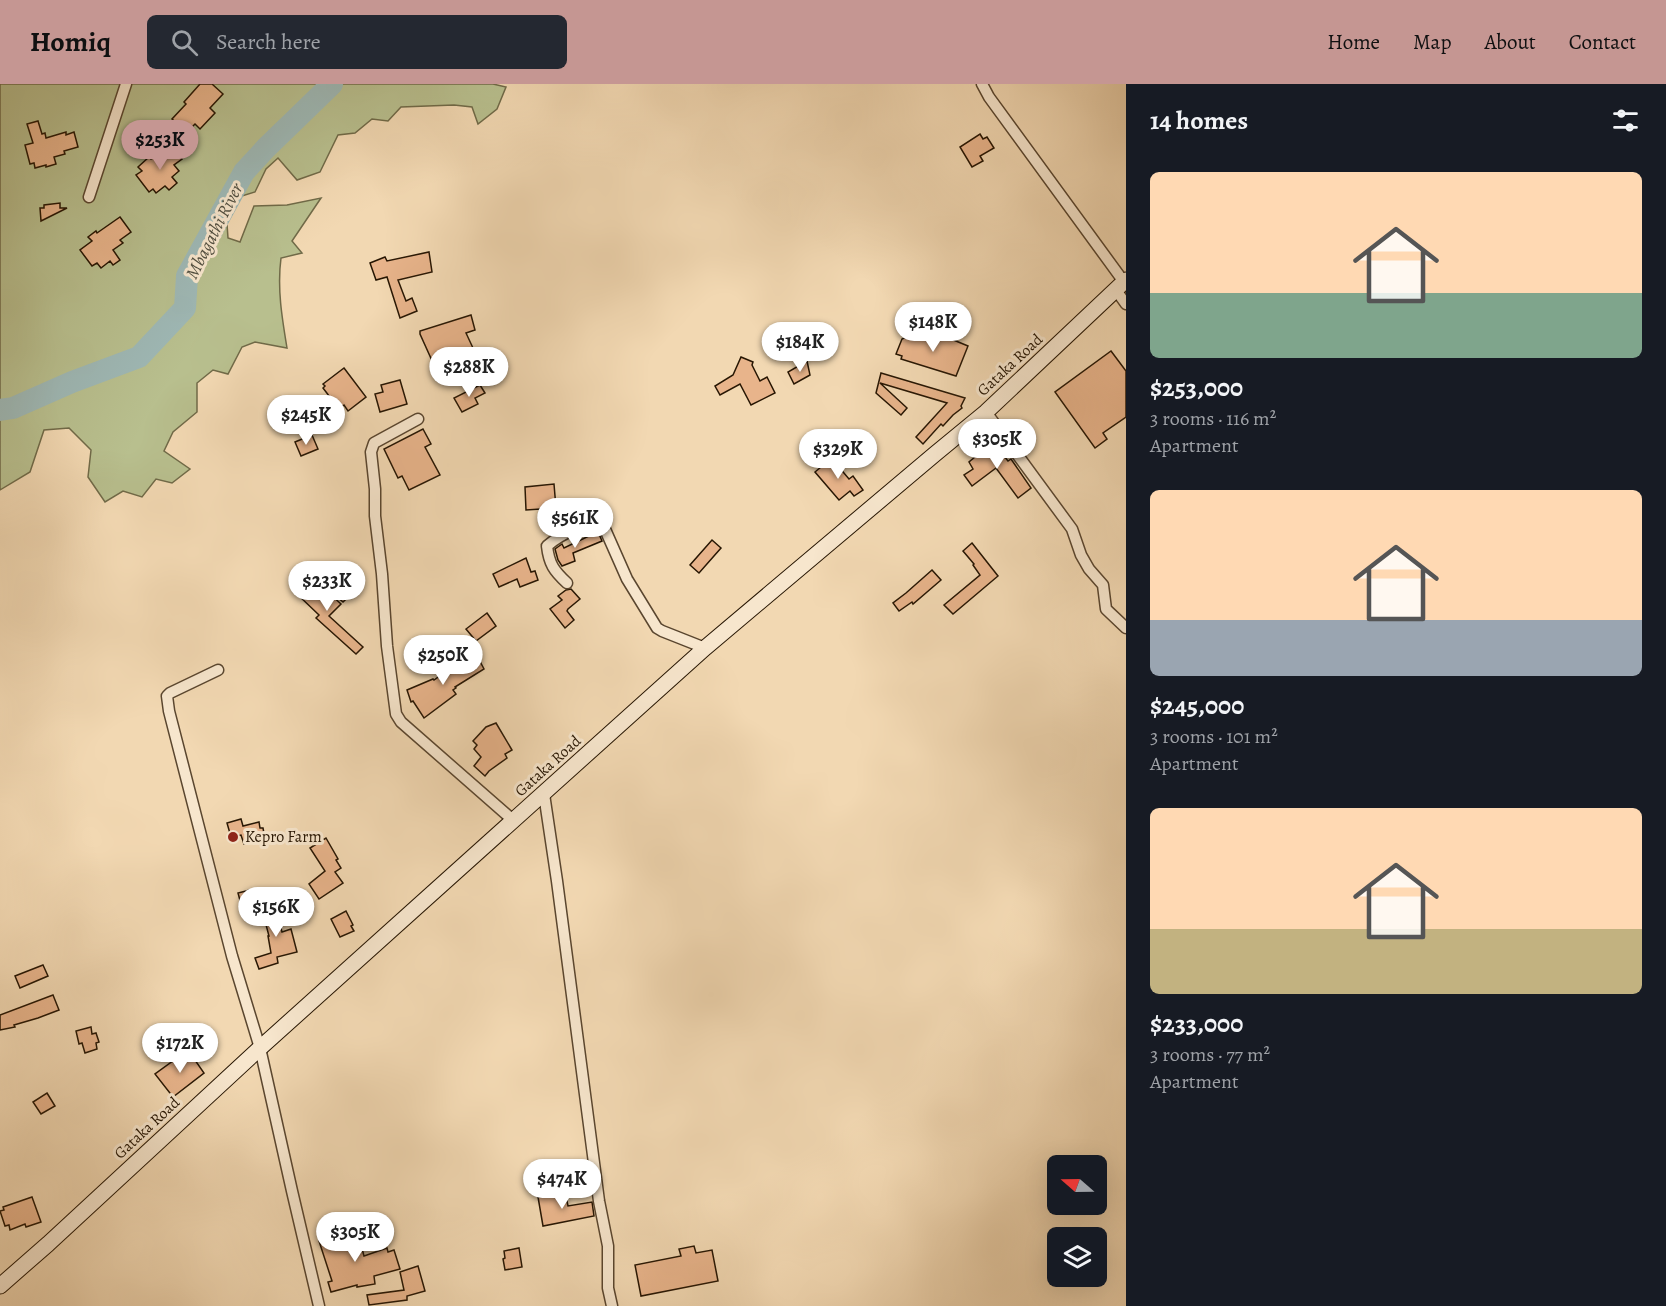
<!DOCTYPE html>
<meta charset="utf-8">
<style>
:root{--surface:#171b24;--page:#242831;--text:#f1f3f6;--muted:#9ea1a6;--accent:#c59692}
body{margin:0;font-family:Alegreya,serif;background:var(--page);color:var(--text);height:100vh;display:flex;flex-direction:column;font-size:22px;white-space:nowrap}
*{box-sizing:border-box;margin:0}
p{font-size:20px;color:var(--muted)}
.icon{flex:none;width:33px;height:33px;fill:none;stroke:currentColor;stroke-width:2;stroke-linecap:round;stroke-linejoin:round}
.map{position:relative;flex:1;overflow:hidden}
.panel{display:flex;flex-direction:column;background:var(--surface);width:540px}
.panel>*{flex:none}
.needle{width:39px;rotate:290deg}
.buttons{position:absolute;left:1047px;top:1071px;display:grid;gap:12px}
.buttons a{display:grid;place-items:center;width:60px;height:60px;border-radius:9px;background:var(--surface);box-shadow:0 6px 24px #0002;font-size:30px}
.price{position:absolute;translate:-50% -51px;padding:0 14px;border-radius:21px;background:#fff;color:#222;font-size:20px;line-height:39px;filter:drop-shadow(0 2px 3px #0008)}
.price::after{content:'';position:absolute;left:50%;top:36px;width:18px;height:14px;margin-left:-9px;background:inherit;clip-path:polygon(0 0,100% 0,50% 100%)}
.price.active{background:var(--accent);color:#111}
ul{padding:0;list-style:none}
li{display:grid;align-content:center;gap:12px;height:318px;padding:0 24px}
li span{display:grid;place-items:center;height:186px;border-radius:9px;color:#555}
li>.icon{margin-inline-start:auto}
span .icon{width:108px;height:108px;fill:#fffc;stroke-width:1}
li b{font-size:26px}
h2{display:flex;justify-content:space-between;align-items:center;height:72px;padding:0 24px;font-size:26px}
header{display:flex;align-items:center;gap:36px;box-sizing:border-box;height:84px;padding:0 30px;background:var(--accent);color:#111}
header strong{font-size:28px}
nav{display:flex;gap:33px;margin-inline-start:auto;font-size:21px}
.search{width:420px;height:54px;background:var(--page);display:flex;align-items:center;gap:15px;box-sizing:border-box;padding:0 21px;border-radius:9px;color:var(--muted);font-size:22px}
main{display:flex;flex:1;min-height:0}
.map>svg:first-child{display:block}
.green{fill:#b8bf8e;stroke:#706a48;stroke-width:1.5}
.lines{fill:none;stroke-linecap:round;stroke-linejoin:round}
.river{stroke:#9eb8b5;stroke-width:22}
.building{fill:#e8b48b;stroke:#271603;stroke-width:1.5}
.street-casing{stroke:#5a462f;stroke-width:13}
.secondary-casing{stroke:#271603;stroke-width:17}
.street{stroke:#f7e6cd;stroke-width:10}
.secondary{stroke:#f7e6cd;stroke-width:15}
.poi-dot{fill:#8f2418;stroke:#f7e6cd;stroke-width:2}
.labels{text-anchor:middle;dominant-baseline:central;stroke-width:6;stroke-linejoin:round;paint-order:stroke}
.street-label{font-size:16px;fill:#271603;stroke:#f7e6cd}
.poi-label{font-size:16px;fill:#271603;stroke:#f7e6cd;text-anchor:start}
.water-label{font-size:18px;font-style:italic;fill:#514f41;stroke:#f7e6cd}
</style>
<header>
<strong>Homiq</strong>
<div class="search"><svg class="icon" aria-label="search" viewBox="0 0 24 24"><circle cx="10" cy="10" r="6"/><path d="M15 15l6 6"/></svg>Search here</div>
<nav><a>Home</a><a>Map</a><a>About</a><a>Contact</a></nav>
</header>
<main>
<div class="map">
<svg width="1126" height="1222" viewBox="0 0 1126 1222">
<rect width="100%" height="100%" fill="#f2d8b2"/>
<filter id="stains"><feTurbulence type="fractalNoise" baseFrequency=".00333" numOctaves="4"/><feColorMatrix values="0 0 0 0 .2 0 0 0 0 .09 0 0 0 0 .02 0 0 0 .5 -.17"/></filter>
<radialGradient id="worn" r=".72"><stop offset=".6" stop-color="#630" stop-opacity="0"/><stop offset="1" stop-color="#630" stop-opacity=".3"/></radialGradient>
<path class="green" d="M0 0H493L506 3 497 25 478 40 472 23 454 21 401 23 388 37 372 35 355 49 338 51 320 88 297 96 278 74 266 85 255 108 216 120 227 140 228 154 240 158 254 122 287 121 321 114 292 157 302 169 281 174C277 204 282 234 287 264L255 258 242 263 228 290 213 286 197 299V328L173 348 164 367 190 385 172 399 156 395 142 413 123 407 105 418 88 393 91 366 69 344 44 346 30 388 0 406Z"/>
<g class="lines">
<path class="river" d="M0 326 13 324 72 298 139 273 185 224 187 192 244 88 266 64 332 0"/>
</g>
<g class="building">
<path d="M200 0H212L223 10 210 24 215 29 200 45 195 40 191 44 185 39 181 43 172 35 186 20 184 18Z"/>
<path d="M38 37 42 50 45 49 46 54 66 48V51L74 48 78 63 64 67 65 70 54 73 56 80 46 83V81L35 84 34 79 30 80 25 61 33 59 27 40Z"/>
<path d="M980 50 983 55 987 53 994 64 980 72 983 77 972 83 960 63Z"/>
<path d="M172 63 182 75 174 81 179 87 172 93 177 99 169 106 165 102 156 109 153 105 149 108 136 91 142 87 138 83 149 73 151 75 165 64 168 67Z"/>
<path d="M60 119V124H67L41 137 40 124H44V121Z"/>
<path d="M120 133 131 148 120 156 123 159 113 166 120 176 113 181 110 177 101 184 97 179 92 182 80 166 92 157 88 153 96 147 97 149Z"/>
<path d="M429 168 432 188 398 196 406 217 412 214 417 227 400 234 387 193 376 196 370 179 385 173 387 177Z"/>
<path d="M471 231 475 246 466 249 473 264 434 281 420 250V247Z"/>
<path d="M799 239 823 246 819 258 804 253V252L794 256Z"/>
<path d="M785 243 790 257 779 261 773 246Z"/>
<path d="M913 250 935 258 939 250 968 262 956 292 901 275 902 272 896 270 902 255Z"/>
<path d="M1111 267 1126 287V333L1103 349 1107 355 1095 364 1055 308Z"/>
<path d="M741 273 753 278 752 281 760 297 767 293 775 309 751 321 740 300 720 311 715 302 733 291Z"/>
<path d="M807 277 810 291 794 300 788 288Z"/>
<path d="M344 284 366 313 348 327 344 321 339 325 323 304 325 302 323 300Z"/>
<path d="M881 289 965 314 961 322 962 324 953 331 943 342 941 340 923 360 916 353 947 319 880 299 907 324 901 331 876 309Z"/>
<path d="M400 296 407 320 380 328 375 310 383 308 381 301Z"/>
<path d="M480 301 485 309 475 314 478 320 462 328 454 314Z"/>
<path d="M423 345 431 360 425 363 440 391 409 406 402 392 398 394 384 365Z"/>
<path d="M312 351 318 365 301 372 295 358Z"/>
<path d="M993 358 1008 377 1011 375 1031 404 1018 414 996 384 972 402 964 391 973 385 969 378Z"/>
<path d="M833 376 849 395 853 392 863 406 854 412 850 407 839 416 815 388 827 378 828 380Z"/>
<path d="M554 400 556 424 526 426 525 403Z"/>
<path d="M593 450H599L602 457 573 469 575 477 562 482 558 476 555 465 562 460 564 464Z"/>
<path d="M712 456 721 464 699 489 690 481Z"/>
<path d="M972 459 998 492 953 530 944 521 980 491 973 481 974 480 963 467Z"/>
<path d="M526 474 531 488 535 487 538 496 520 503 517 495 499 503 493 490Z"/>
<path d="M932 486 941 496 913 520 912 518 899 527 893 519 906 509Z"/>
<path d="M354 494 361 501 343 518 336 512Z"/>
<path d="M311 495 318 501 319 500 341 520 329 532 363 563 356 570 316 534 319 531 297 510Z"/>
<path d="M571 505 580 515 568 525 567 527 574 536 565 544 550 525 562 516 558 512 566 506Z"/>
<path d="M487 529 496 542 476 557 466 545Z"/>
<path d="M476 570 484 585 455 603 456 604 453 606 456 610 424 634 413 617 411 618 407 606 433 595 434 596 459 578 461 580Z"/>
<path d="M496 639 512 666 505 670 507 674 489 687 485 692 474 682 481 673 474 665 477 661 473 657 486 643Z"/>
<path d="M241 735 243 742 259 738 260 744H263L265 755 244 760 241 751 231 753 227 739Z"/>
<path d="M326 754 338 775 336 776 341 784 335 788 343 799 319 815 309 800 325 787 310 764Z"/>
<path d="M254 805 260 826 244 831 238 809Z"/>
<path d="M274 818 282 848 291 845 297 868 277 873 278 879 259 885 255 874 271 869 268 852H269L261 822Z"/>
<path d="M346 827 353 841 351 842 354 847 340 853 331 835Z"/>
<path d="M43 881 48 892 20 904 15 892Z"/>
<path d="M53 911 59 926 38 934 14 941 15 943 0 946V931Z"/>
<path d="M91 943 92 950 96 949 99 958 96 959 97 965 85 969 82 959 79 960 76 947Z"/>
<path d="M188 966 204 989 173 1013 155 990Z"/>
<path d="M47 1009 55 1022 41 1030 33 1018Z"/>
<path d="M565 1108 568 1122 592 1118 594 1132 543 1142 538 1113Z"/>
<path d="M32 1113 41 1138 26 1143 25 1140 10 1146 9 1141 5 1142 0 1127 4 1126 3 1123Z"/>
<path d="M345 1149 347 1156 359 1153 364 1172 387 1164 388 1168 394 1166 400 1185 374 1192 375 1200 357 1203V1201L331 1208 328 1198 332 1197 319 1157Z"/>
<path d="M694 1162 696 1169 712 1166 718 1197 641 1212 635 1181 681 1172 679 1165Z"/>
<path d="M519 1164 522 1183 505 1186 503 1175 505 1174 504 1167Z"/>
<path d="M418 1182 425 1207 407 1212V1216L369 1221 367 1211 404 1206 400 1188Z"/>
</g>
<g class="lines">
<g class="street-casing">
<g id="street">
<path d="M982 0 989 13 1124 198"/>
<path d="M89 113 126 0"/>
<path d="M1116 206 1126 220"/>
<path d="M986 328 1072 445 1081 471 1089 485 1103 501 1106 525 1126 544"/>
<path d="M418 335 374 359 371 368 375 405V432L382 490 387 562 396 630 401 638 514 737"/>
<path d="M567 499C554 487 549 480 547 462 562 449 584 439 604 443L627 495 657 544 662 547 705 564"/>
<path d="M218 586 170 609 167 612 169 627 232 872 260 964 292 1107 319 1222"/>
<path d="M544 710 557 797 599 1117 608 1162V1204L612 1222"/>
</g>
</g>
<g class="secondary-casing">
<path id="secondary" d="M0 1202 48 1160 260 964 705 564 935 370 986 328 1126 196"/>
</g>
<use href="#street" class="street"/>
<use href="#secondary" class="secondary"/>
</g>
<circle class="poi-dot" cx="233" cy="753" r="6"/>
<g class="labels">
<g class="street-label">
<text transform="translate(1010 281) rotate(-43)">Gataka Road</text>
<text transform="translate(548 682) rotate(-42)">Gataka Road</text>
<text transform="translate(147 1044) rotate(-43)">Gataka Road</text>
</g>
<g class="poi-label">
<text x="245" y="753">Kepro Farm</text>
</g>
<g class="water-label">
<text transform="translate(214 147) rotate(-63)">Mbagathi River</text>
</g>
</g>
<rect width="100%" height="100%" filter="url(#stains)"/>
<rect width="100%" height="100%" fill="url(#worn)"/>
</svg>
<div class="buttons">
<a><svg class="needle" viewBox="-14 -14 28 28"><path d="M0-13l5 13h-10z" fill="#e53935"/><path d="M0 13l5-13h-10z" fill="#9ea1a6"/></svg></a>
<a><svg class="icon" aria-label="layers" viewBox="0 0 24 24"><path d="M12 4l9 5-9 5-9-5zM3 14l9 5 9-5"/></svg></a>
</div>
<b class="price active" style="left:160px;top:87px">$253K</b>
<b class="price" style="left:933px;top:269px">$148K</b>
<b class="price" style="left:800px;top:289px">$184K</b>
<b class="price" style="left:469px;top:314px">$288K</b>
<b class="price" style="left:306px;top:362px">$245K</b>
<b class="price" style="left:997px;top:386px">$305K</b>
<b class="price" style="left:838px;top:396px">$329K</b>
<b class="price" style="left:575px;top:465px">$561K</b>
<b class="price" style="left:327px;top:528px">$233K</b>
<b class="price" style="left:443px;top:602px">$250K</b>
<b class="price" style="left:276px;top:854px">$156K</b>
<b class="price" style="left:180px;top:990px">$172K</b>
<b class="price" style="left:562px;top:1126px">$474K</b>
<b class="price" style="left:355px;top:1179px">$305K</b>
</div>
<section class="panel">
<h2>14 homes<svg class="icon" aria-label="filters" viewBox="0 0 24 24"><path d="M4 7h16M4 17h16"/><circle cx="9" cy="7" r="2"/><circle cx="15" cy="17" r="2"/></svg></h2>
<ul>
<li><span style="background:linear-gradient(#ffd9b3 65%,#7fa58c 0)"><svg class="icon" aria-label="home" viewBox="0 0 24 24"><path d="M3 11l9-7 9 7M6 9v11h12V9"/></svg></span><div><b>$253,000</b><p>3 rooms · 116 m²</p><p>Apartment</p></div></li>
<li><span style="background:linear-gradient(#ffd9b3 70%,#9aa5b1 0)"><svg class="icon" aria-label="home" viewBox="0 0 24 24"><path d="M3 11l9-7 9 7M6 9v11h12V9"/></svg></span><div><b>$245,000</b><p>3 rooms · 101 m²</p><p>Apartment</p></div></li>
<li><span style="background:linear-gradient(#ffd9b3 65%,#c2b280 0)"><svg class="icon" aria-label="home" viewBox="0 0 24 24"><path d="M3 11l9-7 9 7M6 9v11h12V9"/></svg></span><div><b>$233,000</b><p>3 rooms · 77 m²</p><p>Apartment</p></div></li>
</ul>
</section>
</main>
